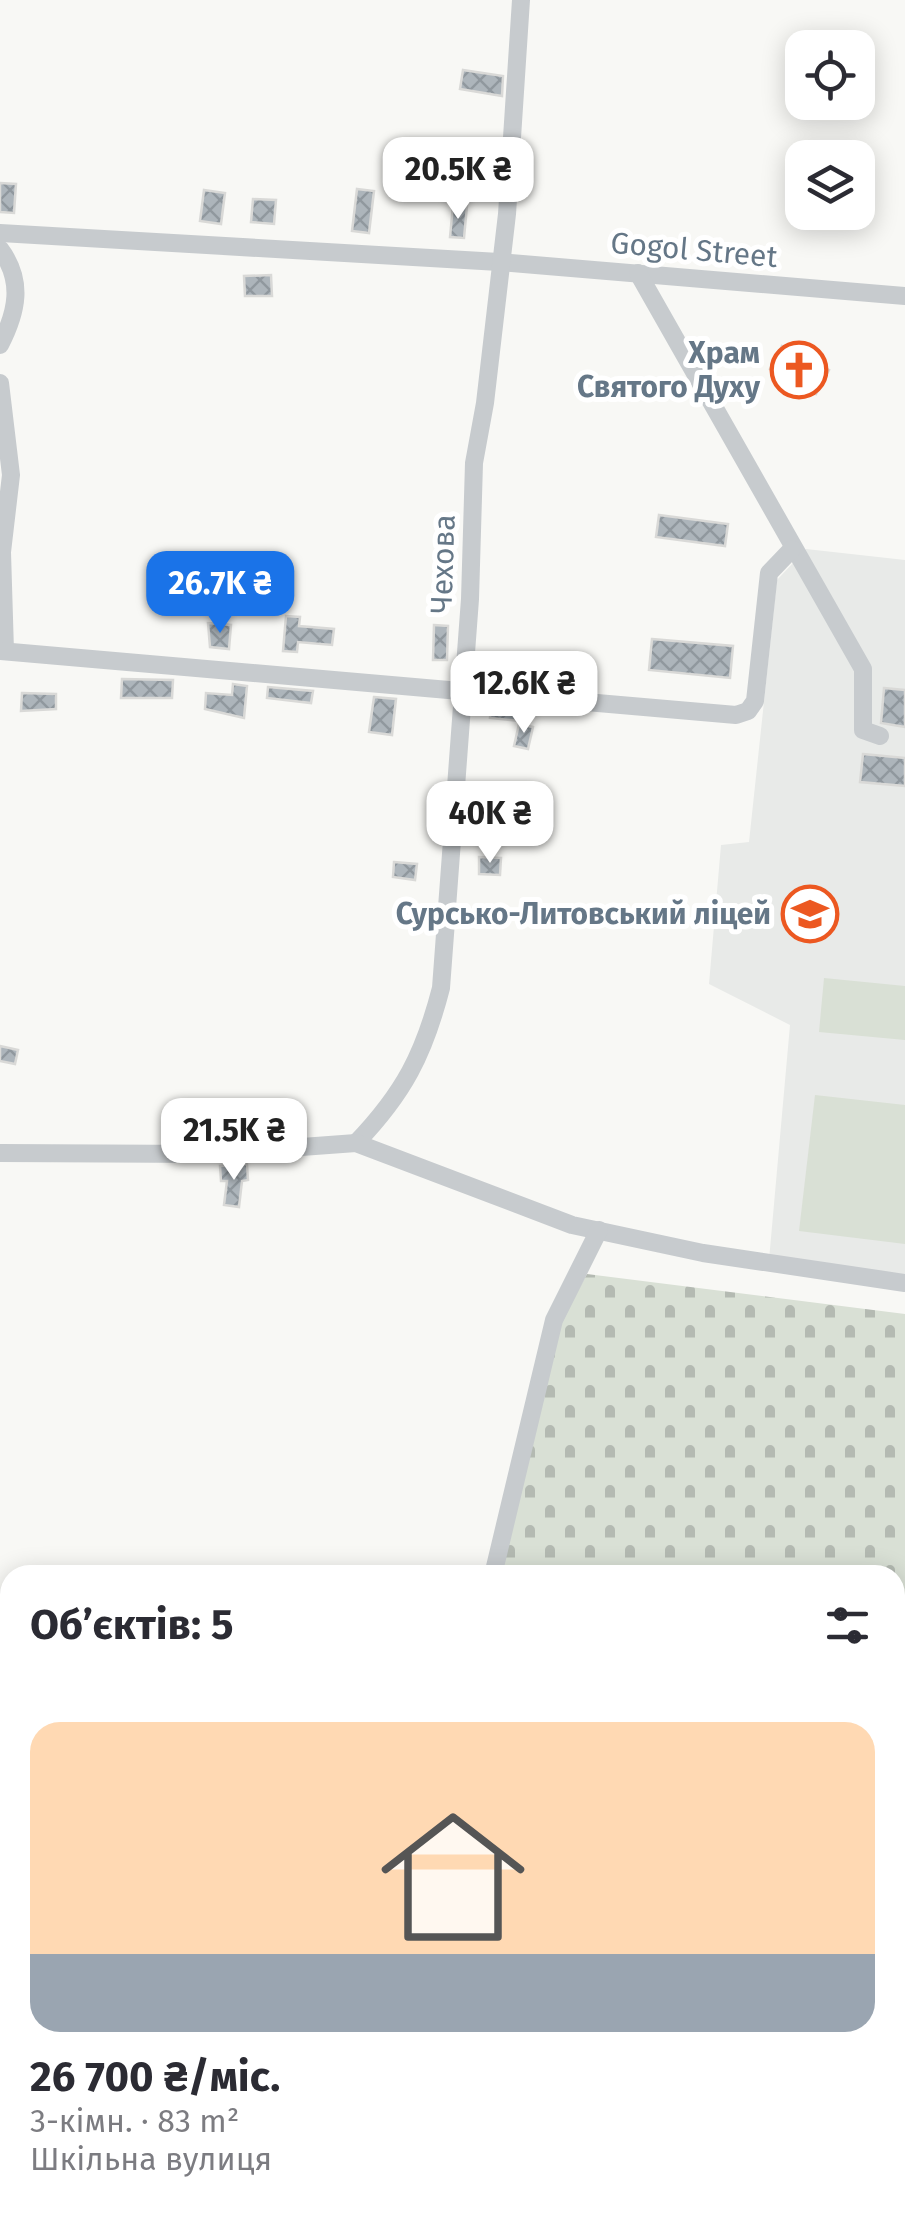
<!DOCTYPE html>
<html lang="uk">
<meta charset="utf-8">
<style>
:root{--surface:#fff;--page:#f7f7f7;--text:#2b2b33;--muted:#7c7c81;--accent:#1a73e8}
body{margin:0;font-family:"Fira Sans",sans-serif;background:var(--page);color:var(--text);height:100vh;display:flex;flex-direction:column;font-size:38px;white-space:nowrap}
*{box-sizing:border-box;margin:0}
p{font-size:32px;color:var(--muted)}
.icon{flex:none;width:55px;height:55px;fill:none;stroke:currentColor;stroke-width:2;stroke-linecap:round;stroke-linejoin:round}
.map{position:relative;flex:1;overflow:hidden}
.panel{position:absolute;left:0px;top:1565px;width:905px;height:670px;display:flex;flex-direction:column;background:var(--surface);border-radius:30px 30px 0 0;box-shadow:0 5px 25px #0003}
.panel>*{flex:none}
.buttons{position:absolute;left:785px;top:30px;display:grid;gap:20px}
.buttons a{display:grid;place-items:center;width:90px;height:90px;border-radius:20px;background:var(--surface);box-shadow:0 5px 25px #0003;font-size:50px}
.price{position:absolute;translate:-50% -85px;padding:0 22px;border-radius:20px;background:#fff;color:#222;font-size:32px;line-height:65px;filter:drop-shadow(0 2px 5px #0008)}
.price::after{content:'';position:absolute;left:50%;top:60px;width:30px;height:22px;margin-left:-15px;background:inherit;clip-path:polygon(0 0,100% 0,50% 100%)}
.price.current{background:var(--accent);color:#fff}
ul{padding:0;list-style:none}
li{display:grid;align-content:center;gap:20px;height:530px;padding:0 30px}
li span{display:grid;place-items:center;height:310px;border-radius:30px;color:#555}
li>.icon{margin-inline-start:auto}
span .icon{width:180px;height:180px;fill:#fffc;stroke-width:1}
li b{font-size:42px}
h2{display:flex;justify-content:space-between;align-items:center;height:120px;padding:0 30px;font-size:42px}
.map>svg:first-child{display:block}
.built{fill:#e8eae8}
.grass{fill:#d9e0d5}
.cemetery{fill:url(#cemetery-stones)}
.building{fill:url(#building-cross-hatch);stroke:#d9d9d7;stroke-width:2.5}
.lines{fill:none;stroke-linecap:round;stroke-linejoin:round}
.minor{stroke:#c7cbce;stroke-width:18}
.labels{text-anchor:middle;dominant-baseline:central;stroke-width:10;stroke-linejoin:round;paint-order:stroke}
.street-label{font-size:30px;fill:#657787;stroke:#fff}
.poi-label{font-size:30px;font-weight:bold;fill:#657787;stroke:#fff;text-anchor:end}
</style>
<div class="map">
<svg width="905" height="2235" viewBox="0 0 905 2235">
<defs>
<pattern id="cemetery-stones" width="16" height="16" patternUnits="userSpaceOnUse" patternTransform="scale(2.5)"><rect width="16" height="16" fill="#d9e0d5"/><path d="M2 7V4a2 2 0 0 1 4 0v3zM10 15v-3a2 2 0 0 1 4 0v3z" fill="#b4bab2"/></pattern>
<pattern id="building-cross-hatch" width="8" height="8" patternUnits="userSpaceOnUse" patternTransform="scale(2.5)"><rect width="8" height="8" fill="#adb5bb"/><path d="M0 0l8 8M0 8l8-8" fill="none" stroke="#90989e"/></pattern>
</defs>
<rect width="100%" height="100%" fill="#f8f8f5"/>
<path class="built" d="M806 549 905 560V1275L769 1260 790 1025 709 984 721 845 749 842 777 580Z"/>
<g class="grass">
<path d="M824 978 905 986V1040L819 1032Z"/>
<path d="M815 1095 905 1105V1244L799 1231Z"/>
</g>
<path class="cemetery" d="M587 1274 905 1314V1814L895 1813V1575H501L562 1319Z"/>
<g class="building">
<path d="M463 70 503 76 502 96 460 89Z"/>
<path d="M0 183 16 184 14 213 0 212Z"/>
<path d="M357 189 374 191 369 233 352 231Z"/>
<path d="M204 190 225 193 221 224 200 221Z"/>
<path d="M253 199 276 200 274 224 251 222Z"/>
<path d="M453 205 467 206 464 238 450 237Z"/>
<path d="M271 275 272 296H245L244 276Z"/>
<path d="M782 346 829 370 816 394 770 369Z"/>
<path d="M659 515 728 524 725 546 656 537Z"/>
<path d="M286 616 300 617 299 626 334 629 332 645 298 642 297 652 283 651Z"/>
<path d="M208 623 231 625 229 649 210 647Z"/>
<path d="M434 625 448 626 447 660H433Z"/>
<path d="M652 639 733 646 730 678 649 670Z"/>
<path d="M122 679 173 680 172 698H121Z"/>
<path d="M233 684 247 686 244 718 205 709 206 693 232 695Z"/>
<path d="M268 687 313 691 311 703 267 698Z"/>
<path d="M884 688 905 690V727L881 723Z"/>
<path d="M22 693 56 694V709L21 711Z"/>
<path d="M374 697 396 699 392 735 369 732Z"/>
<path d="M491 706 520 709 519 721 490 718Z"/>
<path d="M519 724 533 727 528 749 514 746Z"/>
<path d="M863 754 905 758V786L860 782Z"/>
<path d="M479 857 501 858 500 875 479 874Z"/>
<path d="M394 862 417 864 415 880 393 877Z"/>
<path d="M0 1046 18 1050 15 1064 0 1061Z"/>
<rect x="178" y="1103" width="18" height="23"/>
<path d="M247 1164 248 1180 242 1181 239 1207 224 1205 227 1181H221L220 1166Z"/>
</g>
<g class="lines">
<g class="minor">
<path d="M0 233 499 262 905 296"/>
<path d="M0 249C24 281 17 312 0 345"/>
<path d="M638 273 863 669V730L880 736"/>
<path d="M0 383 11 475 2 552 5 651"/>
<path d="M0 651 736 715 748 711 755 701 769 573 792 549"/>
<path d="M356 1143C404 1093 424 1054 441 988L470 599 474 463 485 403 507 214 521 0"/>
<path d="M0 1153 207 1154 356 1143 572 1225 703 1253 905 1283"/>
<path d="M493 1575 554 1320 599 1230"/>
<path d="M0 1803 10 1800"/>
<path d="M895 1818 905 1819"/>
</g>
</g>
<defs>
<g id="church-ring" transform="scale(2.875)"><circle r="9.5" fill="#fff" stroke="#ec5821" stroke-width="1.5"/><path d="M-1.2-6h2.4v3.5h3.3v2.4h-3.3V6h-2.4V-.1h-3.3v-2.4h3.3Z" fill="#ec5821"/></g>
<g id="school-ring" transform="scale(2.875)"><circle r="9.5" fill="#fff" stroke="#ec5821" stroke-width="1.5"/><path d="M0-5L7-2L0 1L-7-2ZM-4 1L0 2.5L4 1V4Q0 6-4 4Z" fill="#ec5821"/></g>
</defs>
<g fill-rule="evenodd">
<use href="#church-ring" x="799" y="370"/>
<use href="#school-ring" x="810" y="914"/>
</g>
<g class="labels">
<g class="street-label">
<text transform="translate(694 250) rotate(5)">Gogol Street</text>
<text transform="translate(443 564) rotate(-88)">Чехова</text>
</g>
<g class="poi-label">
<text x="760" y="353">Храм<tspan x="760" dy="34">Святого Духу</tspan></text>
<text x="771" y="914">Сурсько-Литовський ліцей</text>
</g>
</g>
</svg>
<div class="buttons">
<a><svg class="icon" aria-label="locate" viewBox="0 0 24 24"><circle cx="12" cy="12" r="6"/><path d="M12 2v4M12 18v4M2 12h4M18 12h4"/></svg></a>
<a><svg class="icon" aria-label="layers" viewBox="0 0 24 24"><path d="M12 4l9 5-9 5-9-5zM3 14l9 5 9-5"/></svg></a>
</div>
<b class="price" style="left:458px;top:222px">20.5K ₴</b>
<b class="price current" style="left:220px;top:636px">26.7K ₴</b>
<b class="price" style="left:524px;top:736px">12.6K ₴</b>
<b class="price" style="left:490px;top:866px">40K ₴</b>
<b class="price" style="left:234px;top:1183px">21.5K ₴</b>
<section class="panel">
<h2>Об’єктів: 5<svg class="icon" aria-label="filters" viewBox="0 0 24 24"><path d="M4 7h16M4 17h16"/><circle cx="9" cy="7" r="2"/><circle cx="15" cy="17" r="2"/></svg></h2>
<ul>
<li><span style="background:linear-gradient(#ffd9b3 75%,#9aa5b1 0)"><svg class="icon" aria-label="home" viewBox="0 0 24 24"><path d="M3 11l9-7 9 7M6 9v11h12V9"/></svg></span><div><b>26 700 ₴/міс.</b><p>3-кімн. · 83 m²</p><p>Шкільна вулиця</p></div></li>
</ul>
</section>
</div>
